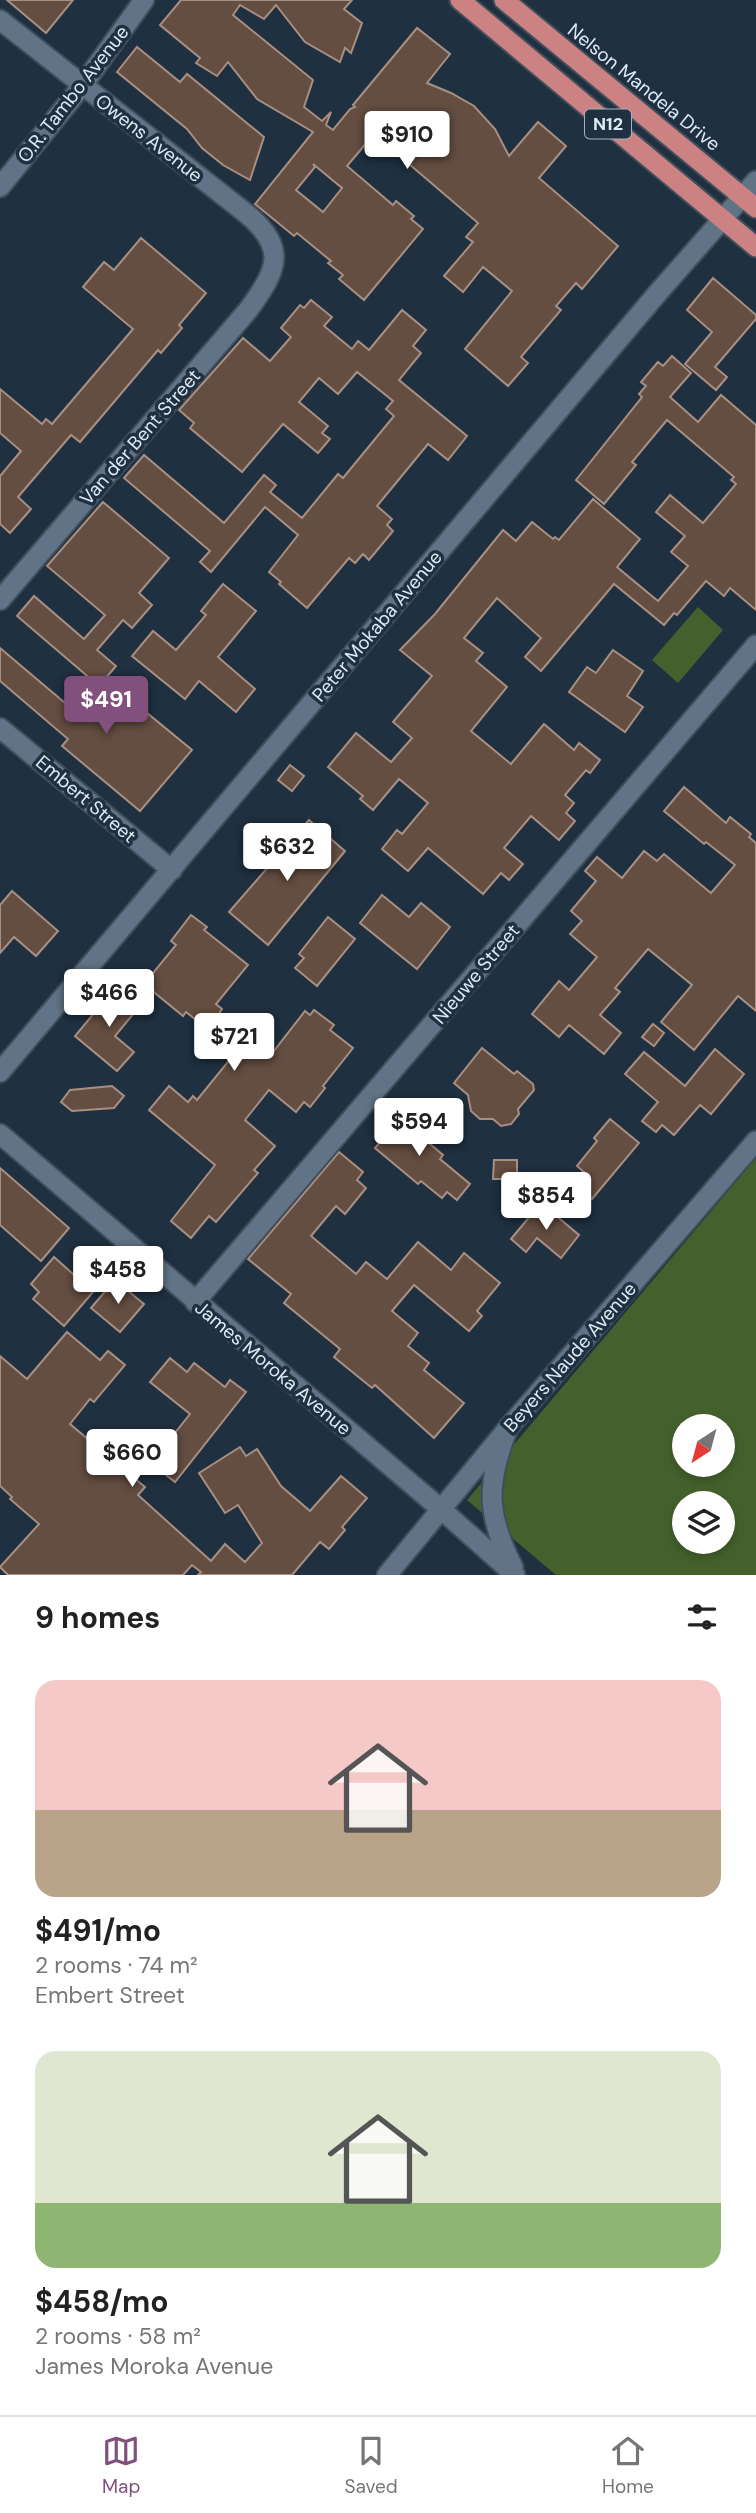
<!DOCTYPE html>
<meta charset="utf-8">
<style>
:root{--surface:#fff;--page:#f6f6f6;--text:#222;--muted:#767676;--line:#e0e0e0;--accent:#82507c}
body{margin:0;font-family:"DM Sans",sans-serif;background:var(--page);color:var(--text);height:100vh;display:flex;flex-direction:column;font-size:26px;white-space:nowrap}
*{box-sizing:border-box;margin:0}
p{font-size:23px;color:var(--muted)}
.icon{flex:none;width:38px;height:38px;fill:none;stroke:currentColor;stroke-width:2;stroke-linecap:round;stroke-linejoin:round}
.map{position:relative;height:1575px;overflow:hidden}
.side{display:flex;flex-direction:column;background:var(--surface);flex:1}
.side>*{flex:none}
.needle{width:46px;rotate:216deg}
.buttons{position:absolute;left:672px;top:1414px;display:grid;gap:14px}
.buttons a{display:grid;place-items:center;width:63px;height:63px;border-radius:50%;background:var(--surface);box-shadow:0 4px 10px #0003;font-size:35px}
.price{position:absolute;translate:-50% -60px;padding:0 16px;border-radius:7px;background:#fff;color:#222;font-size:23px;line-height:46px;filter:drop-shadow(0 2px 4px #0008)}
.price::after{content:'';position:absolute;left:50%;top:42px;width:21px;height:16px;margin-left:-10px;background:inherit;clip-path:polygon(0 0,100% 0,50% 100%)}
.price.current{background:var(--accent);color:#fff}
ul{padding:0;list-style:none}
li{display:grid;align-content:center;gap:14px;height:371px;padding:0 35px}
li span{display:grid;place-items:center;height:217px;border-radius:21px;color:#555}
li>.icon{margin-inline-start:auto}
span .icon{width:126px;height:126px;fill:#fffc;stroke-width:1}
li b{font-size:30px}
h2{display:flex;justify-content:space-between;align-items:center;height:84px;padding:0 35px;font-size:30px}
.menu{display:flex;justify-content:space-around;align-items:center;height:98px;border-top:2px solid var(--line);background:var(--surface);font-size:19px;color:var(--muted)}
.menu a{display:grid;justify-items:center;gap:4px}
.menu .current{color:var(--accent)}
.map>svg:first-child{display:block}
.green{fill:#44612d;fill-rule:evenodd}
.building{fill:#644d41;stroke:#a98f82;stroke-width:2;fill-rule:evenodd}
.lines{fill:none;stroke-linecap:round;stroke-linejoin:round}
.minor-casing{stroke:#404e5c;stroke-width:23}
.tertiary-casing{stroke:#404e5c;stroke-width:23}
.trunk-casing{stroke:#404e5c;stroke-width:23}
.minor{stroke:#617386;stroke-width:19}
.tertiary{stroke:#617386;stroke-width:19}
.trunk{stroke:#cc8282;stroke-width:19}
.labels{text-anchor:middle;dominant-baseline:central;stroke-width:7;stroke-linejoin:round;paint-order:stroke}
.shield{fill:#1f3040;stroke:#a5b2be;stroke-width:2}
.shield-label{font-size:18px;font-weight:bold;fill:#dfe9f4}
.street-label{font-size:19px;fill:#dfe9f4;stroke:#1f3040}
</style>
<div class="map">
<svg width="756" height="1575" viewBox="0 0 756 1575">
<rect width="100%" height="100%" fill="#1f3040"/>
<g class="green">
<path d="M698 607 723 630 678 683 652 660Z"/>
<path d="M756 1158V1575H556L467 1500ZM684 1426H723V1465H684ZM684 1503H723V1542H684Z"/>
</g>
<g class="building">
<path d="M7 0H73L46 33Z"/>
<path d="M181 0H352L344 9 362 23 351 53 345 48 340 62 305 42 276 5 264 19 240 5 233 15 313 80 304 107 322 121 331 112 326 125 333 130 350 109 355 107 353 105 417 28 450 54 427 83 451 93 474 106 495 129 509 156 538 122 566 146 539 178 618 246 582 289 576 283 556 306 561 310 521 357 528 363 508 386 465 349 512 291 483 267 463 292 444 276 473 242 466 237 478 223 374 134 347 166 393 205 396 201 414 216 411 219 423 229 364 300 339 279 343 275 328 263 331 261 297 233 294 236 255 204 313 132 257 99 228 62 217 76 196 63 200 58 160 25ZM313 164 342 188 323 212 296 190 315 167Z"/>
<path d="M137 47 180 82 187 74 264 137 250 180 223 165 202 148 187 129 117 72Z"/>
<path d="M141 238 206 293 179 325 182 328 161 353 158 350 80 442 71 435 18 497 31 509 10 533 0 524V476L21 451 0 433V389L42 424 46 419 52 424 133 329 83 287 104 262 114 270Z"/>
<path d="M713 278 756 315V319L715 367 727 377 716 390 685 364 712 332 687 310Z"/>
<path d="M311 300 332 317 324 326 352 349 358 341 369 350 402 310 426 330 413 346 421 353 399 380 467 436 448 460 428 444 377 506 392 519 387 525 393 531 369 560 363 554 355 563 349 558 307 608 279 584 281 582 269 572 298 535 265 507 211 572 200 562 210 551 124 478 144 455 224 523 264 475 276 485 270 492 302 518 338 474 343 478 394 416 386 409 393 401 357 372 338 394 319 378 299 402 328 426 322 433 330 439 318 453 283 424 242 472 190 428 194 423 179 410 243 338 270 361 291 337 281 328 300 305 304 308Z"/>
<path d="M672 356 691 373 670 397 698 422 721 395 756 425V610L730 588 724 596 706 581 677 615 674 613 664 625 614 584 541 671 525 657 541 638 497 598 464 638 483 653 476 661 507 687 471 731 511 764 544 724 574 750 579 743 600 760 590 773 586 770 565 795 574 803 566 813 575 821 559 840 531 816 504 848 523 864 509 880 501 873 483 894 428 848 408 871 382 849 397 830 402 834 428 803 399 779 373 810 360 799 363 796 328 767 356 733 391 762 412 738 393 722 432 676 400 650 435 614 503 530 516 541 532 522 553 539 555 537 559 540 593 499 640 539 617 567 658 601 688 566 671 552 685 536 656 512 670 495 703 523 736 484 731 480 734 477 667 420 632 462 636 465 604 504 576 480 642 397 639 394 646 386 641 382 658 362 663 366Z"/>
<path d="M103 502 169 558 139 593 152 605 132 628 123 620 97 650 116 666 99 686 17 616 34 596 84 639 105 615 47 566Z"/>
<path d="M223 584 256 611 218 657 255 689 236 712 199 681 185 699 132 656 153 631 176 650 206 615 201 611Z"/>
<path d="M0 648 84 719 113 685 192 750 140 811 62 746 68 739 0 681Z"/>
<path d="M613 650 643 671 627 696 643 707 625 732 569 692 587 667 596 673Z"/>
<path d="M290 765 304 776 292 791 278 780Z"/>
<path d="M684 787 726 823 730 817 751 834 749 837 756 843V1011L738 996 694 1050 661 1022 692 985 648 949 615 988 620 992 600 1015 621 1033 604 1054 569 1025 559 1037 532 1014 559 981 569 990 597 957 570 934 582 921 571 911 596 881 585 871 597 857 622 878 644 851 657 861 664 854 711 893 735 865 706 842 704 844 664 811Z"/>
<path d="M309 820 345 851 268 945 229 912Z"/>
<path d="M12 891 58 931 36 956 14 937 0 953V905Z"/>
<path d="M382 895 409 917 421 903 450 927 417 969 360 923Z"/>
<path d="M191 915 207 927 204 930 248 965 216 1004 222 1009 218 1015 240 1033 244 1028 273 1052 305 1011 310 1015 314 1010 334 1025 330 1030 353 1048 323 1086 325 1088 310 1107 304 1102 296 1112 269 1090 245 1120 275 1146 254 1170 258 1173 216 1222 209 1216 191 1238 171 1221 215 1165 149 1110 169 1086 188 1102 193 1096 197 1100 236 1052 186 1012 183 1016 144 984 176 945 171 941Z"/>
<path d="M328 917 355 939 317 986 295 968 304 958 299 954Z"/>
<path d="M115 988 139 1007 115 1036 134 1052 117 1071 75 1036Z"/>
<path d="M653 1024 664 1033 654 1046 642 1037Z"/>
<path d="M482 1048 514 1074 517 1071 533 1084 534 1090 518 1109 519 1114 511 1124 501 1126 493 1119H480L471 1111 468 1095 454 1083Z"/>
<path d="M715 1049 744 1074 711 1114 700 1105 674 1135 662 1125 656 1132 642 1121 658 1102 625 1074 644 1052 685 1086Z"/>
<path d="M112 1086 124 1096 114 1108 72 1111 61 1102 70 1090Z"/>
<path d="M392 1112 443 1155 440 1159 470 1184 457 1200 447 1192 442 1198 421 1181 418 1184 375 1148 385 1136 377 1130Z"/>
<path d="M610 1119 639 1143 592 1199 576 1185 585 1173 577 1166 597 1141 594 1138Z"/>
<path d="M339 1152 363 1172 357 1180 366 1188 345 1214 336 1206 311 1236 356 1274 366 1262 387 1279 418 1242 451 1270 464 1253 500 1283 477 1311 482 1316 469 1331 414 1285 392 1311 418 1333 408 1346 429 1363 424 1370 464 1403 434 1438 375 1385 372 1388 334 1357 340 1349 284 1303 291 1294 248 1259Z"/>
<path d="M494 1160H517V1179H493Z"/>
<path d="M0 1168 69 1228 41 1261 0 1225Z"/>
<path d="M541 1203 579 1235 561 1258 537 1238 526 1252 511 1239Z"/>
<path d="M54 1257 93 1292 64 1326 33 1299 39 1292 31 1284Z"/>
<path d="M115 1280 144 1304 120 1332 91 1308Z"/>
<path d="M67 1332 100 1360 108 1351 125 1365 94 1402 90 1399 70 1424 145 1487 138 1495 211 1561 225 1544 245 1562 262 1543 238 1505 225 1513 199 1473 240 1447 246 1456 257 1449 281 1486 310 1511 341 1476 367 1498 342 1527 345 1530 329 1549 320 1542 292 1575H198L201 1572 192 1565 183 1575H8L0 1567 39 1524 10 1499 12 1497 0 1486V1356L27 1379Z"/>
<path d="M170 1358 187 1372 194 1363 225 1387 230 1380 246 1392 175 1482 151 1463 190 1414 150 1382Z"/>
</g>
<g class="lines">
<g class="minor-casing">
<g id="minor">
<path d="M0 20 247 214C288 249 277 270 249 309L0 600"/>
<path d="M0 187 82 86 144 0"/>
<path d="M0 728 172 870"/>
<path d="M0 1072 656 295 756 181"/>
<path d="M195 1302 756 645"/>
<path d="M387 1575 508 1428 756 1141"/>
</g>
</g>
<g class="tertiary-casing">
<g id="tertiary">
<path d="M0 1134 442 1510 515 1575"/>
<path d="M508 1428C486 1484 486 1514 513 1567"/>
</g>
</g>
<g class="trunk-casing">
<g id="trunk">
<path d="M460 0 756 247"/>
<path d="M504 0 756 208"/>
</g>
</g>
<use href="#minor" class="minor"/>
<use href="#tertiary" class="tertiary"/>
<use href="#trunk" class="trunk"/>
</g>
<g class="labels">
<rect class="shield" x="585" y="109.5" width="46" height="29" rx="5"/>
<g class="shield-label">
<text x="608" y="124">N12</text>
</g>
<g class="street-label">
<text transform="translate(644 87) rotate(39)">Nelson Mandela Drive</text>
<text transform="translate(73 94) rotate(-52)">O.R. Tambo Avenue</text>
<text transform="translate(149 138) rotate(38)">Owens Avenue</text>
<text transform="translate(140 437) rotate(-49)">Van der Bent Street</text>
<text transform="translate(377 626) rotate(-50)">Peter Mokaba Avenue</text>
<text transform="translate(86 799) rotate(40)">Embert Street</text>
<text transform="translate(476 974) rotate(-50)">Nieuwe Street</text>
<text transform="translate(570 1357) rotate(-49)">Beyers Naude Avenue</text>
<text transform="translate(273 1368) rotate(40)">James Moroka Avenue</text>
</g>
</g>
</svg>
<div class="buttons">
<a><svg class="needle" viewBox="-14 -14 28 28"><path d="M0-13l5 13h-10z" fill="#e53935"/><path d="M0 13l5-13h-10z" fill="#767676"/></svg></a>
<a><svg class="icon" aria-label="layers" viewBox="0 0 24 24"><path d="M12 4l9 5-9 5-9-5zM3 14l9 5 9-5"/></svg></a>
</div>
<b class="price" style="left:407px;top:171px">$910</b>
<b class="price current" style="left:106px;top:736px">$491</b>
<b class="price" style="left:287px;top:883px">$632</b>
<b class="price" style="left:109px;top:1029px">$466</b>
<b class="price" style="left:234px;top:1073px">$721</b>
<b class="price" style="left:419px;top:1158px">$594</b>
<b class="price" style="left:546px;top:1232px">$854</b>
<b class="price" style="left:118px;top:1306px">$458</b>
<b class="price" style="left:132px;top:1489px">$660</b>
</div>
<section class="side">
<h2>9 homes<svg class="icon" aria-label="filters" viewBox="0 0 24 24"><path d="M4 7h16M4 17h16"/><circle cx="9" cy="7" r="2"/><circle cx="15" cy="17" r="2"/></svg></h2>
<ul>
<li><span style="background:linear-gradient(#f6c9c9 60%,#b9a48a 0)"><svg class="icon" aria-label="home" viewBox="0 0 24 24"><path d="M3 11l9-7 9 7M6 9v11h12V9"/></svg></span><div><b>$491/mo</b><p>2 rooms · 74 m²</p><p>Embert Street</p></div></li>
<li><span style="background:linear-gradient(#dfe7d0 70%,#8fb573 0)"><svg class="icon" aria-label="home" viewBox="0 0 24 24"><path d="M3 11l9-7 9 7M6 9v11h12V9"/></svg></span><div><b>$458/mo</b><p>2 rooms · 58 m²</p><p>James Moroka Avenue</p></div></li>
</ul>
</section>
<nav class="menu">
<a class="current"><svg class="icon" aria-label="map" viewBox="0 0 24 24"><path d="M3 6l6-2 6 2 6-2v14l-6 2-6-2-6 2zM9 4v14M15 6v14"/></svg>Map</a>
<a><svg class="icon" aria-label="saved" viewBox="0 0 24 24"><path d="M7 4h10v16l-5-4-5 4z"/></svg>Saved</a>
<a><svg class="icon" aria-label="home" viewBox="0 0 24 24"><path d="M3 11l9-7 9 7M6 9v11h12V9"/></svg>Home</a>
</nav>
